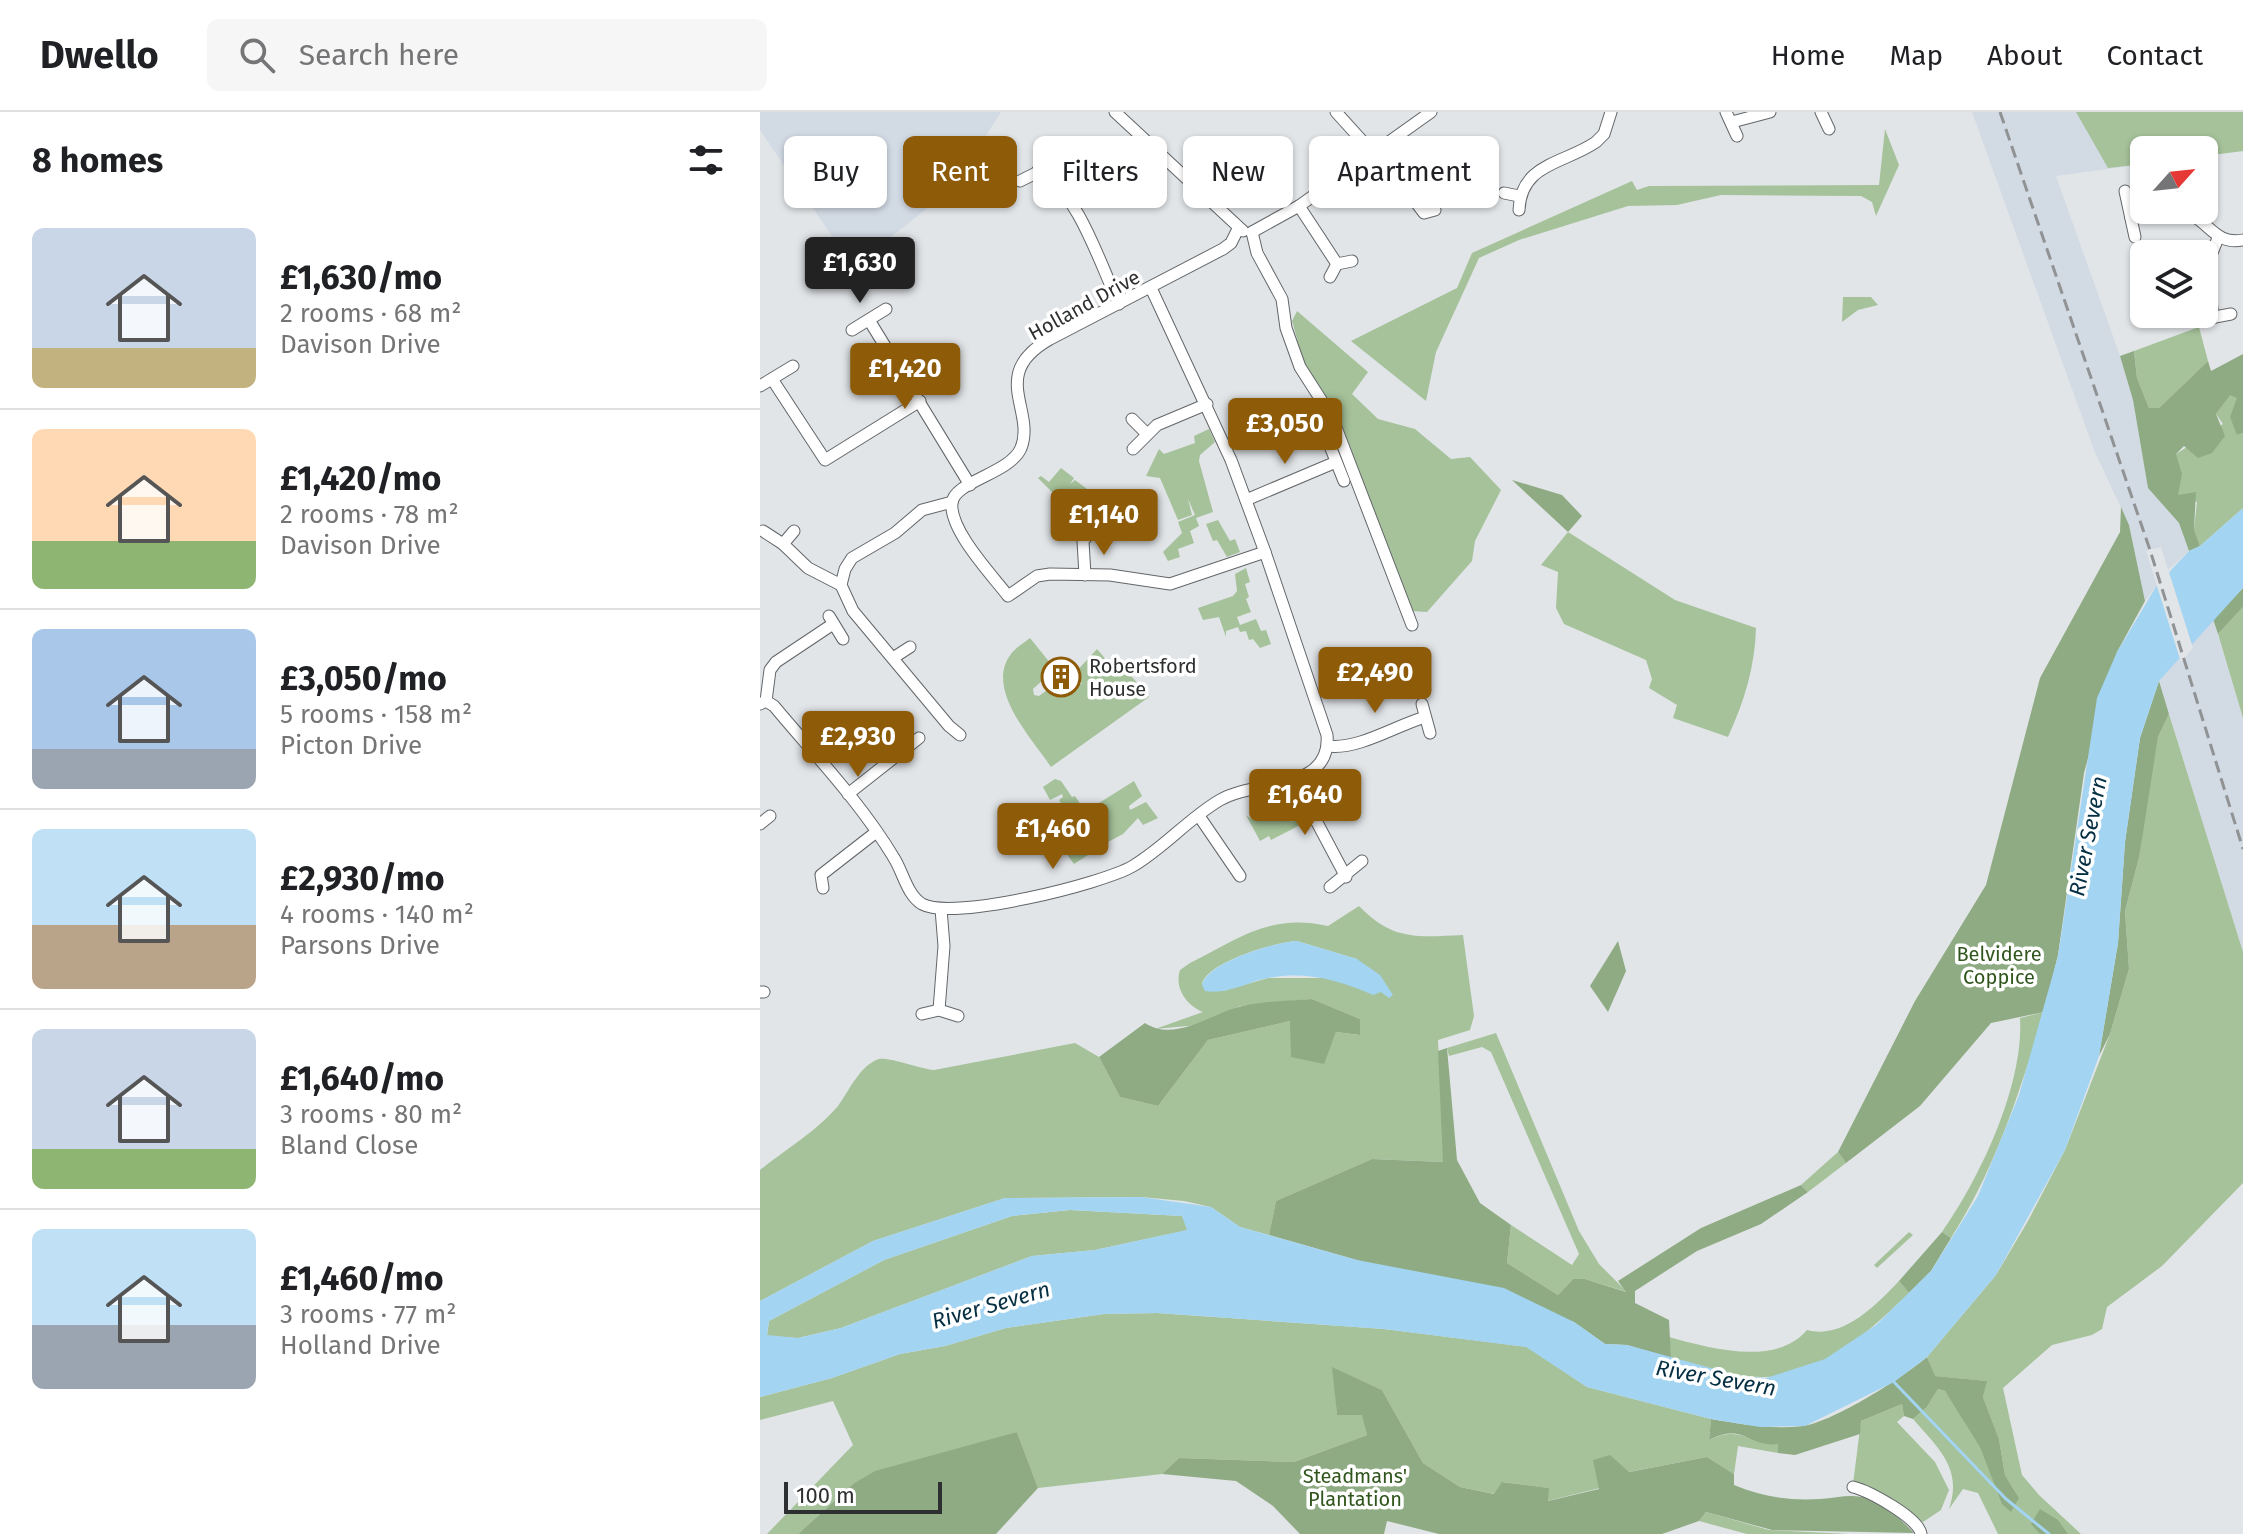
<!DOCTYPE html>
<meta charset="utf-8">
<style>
:root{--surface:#fff;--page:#f6f6f6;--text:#202124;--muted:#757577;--line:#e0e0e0;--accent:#8e5c09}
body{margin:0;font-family:"Fira Sans",sans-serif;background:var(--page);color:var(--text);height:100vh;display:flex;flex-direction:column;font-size:30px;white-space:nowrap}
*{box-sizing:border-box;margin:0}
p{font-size:26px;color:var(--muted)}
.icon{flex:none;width:44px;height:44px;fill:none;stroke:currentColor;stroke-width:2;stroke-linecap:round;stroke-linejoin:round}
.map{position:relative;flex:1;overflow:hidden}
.panel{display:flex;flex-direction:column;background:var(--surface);width:760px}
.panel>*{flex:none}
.hud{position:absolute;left:24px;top:24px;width:760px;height:72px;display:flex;gap:16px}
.needle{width:52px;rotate:63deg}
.fabs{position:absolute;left:1370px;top:24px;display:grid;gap:16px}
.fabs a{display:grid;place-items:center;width:88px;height:88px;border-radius:12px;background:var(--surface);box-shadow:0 2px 6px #0004;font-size:40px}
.scale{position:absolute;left:24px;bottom:20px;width:158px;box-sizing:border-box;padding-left:8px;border:4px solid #2e2f30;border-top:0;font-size:22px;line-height:28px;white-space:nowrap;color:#2e2f30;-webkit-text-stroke:6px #fff;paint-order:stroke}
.price{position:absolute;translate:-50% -68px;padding:0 18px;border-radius:8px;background:var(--accent);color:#fff;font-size:26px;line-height:52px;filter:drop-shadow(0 2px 4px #0008)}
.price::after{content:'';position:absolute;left:50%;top:48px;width:24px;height:18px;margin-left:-12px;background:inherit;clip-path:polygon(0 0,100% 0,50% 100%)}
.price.active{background:#222;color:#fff}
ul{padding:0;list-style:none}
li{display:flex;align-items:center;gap:24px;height:200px;padding:0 32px}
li+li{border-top:2px solid var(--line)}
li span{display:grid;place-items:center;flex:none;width:224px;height:160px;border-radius:12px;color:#555}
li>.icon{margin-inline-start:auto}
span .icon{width:96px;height:96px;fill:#fffc;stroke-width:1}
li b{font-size:34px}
h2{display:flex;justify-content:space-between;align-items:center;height:96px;padding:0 32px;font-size:34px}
.chip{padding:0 28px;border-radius:12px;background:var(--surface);box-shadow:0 2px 6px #0004;font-size:28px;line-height:72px}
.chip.active{background:var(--accent);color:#fff}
header{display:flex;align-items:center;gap:48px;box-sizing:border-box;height:112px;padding:0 40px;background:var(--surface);border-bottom:2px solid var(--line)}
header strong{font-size:38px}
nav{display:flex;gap:44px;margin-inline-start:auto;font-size:28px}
.search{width:560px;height:72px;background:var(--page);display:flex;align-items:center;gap:20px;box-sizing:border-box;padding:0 28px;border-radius:12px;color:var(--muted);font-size:30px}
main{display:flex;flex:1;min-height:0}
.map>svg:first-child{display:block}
.built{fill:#d2dae4}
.green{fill:#a5c29a;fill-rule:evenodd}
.forest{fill:#8fab83}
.water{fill:#a3d4f1;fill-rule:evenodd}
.pier{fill:#e2e5e8}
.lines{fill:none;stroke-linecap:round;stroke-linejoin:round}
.stream{stroke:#a3d4f1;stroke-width:3}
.minor-casing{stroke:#636669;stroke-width:13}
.minor{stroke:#fff;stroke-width:11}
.rail{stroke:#909294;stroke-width:3;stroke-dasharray:12 6;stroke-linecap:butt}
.labels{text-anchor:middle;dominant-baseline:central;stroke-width:7;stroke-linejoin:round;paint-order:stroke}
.street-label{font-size:20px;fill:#2e2f30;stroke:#fff}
.poi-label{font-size:20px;fill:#2e2f30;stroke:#fff;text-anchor:start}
.park-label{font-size:20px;fill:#30561d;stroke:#fff}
.water-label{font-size:22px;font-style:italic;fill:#052f43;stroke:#fff}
</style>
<header>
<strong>Dwello</strong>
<div class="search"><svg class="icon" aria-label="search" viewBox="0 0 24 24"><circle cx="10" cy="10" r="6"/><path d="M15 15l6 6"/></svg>Search here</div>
<nav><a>Home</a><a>Map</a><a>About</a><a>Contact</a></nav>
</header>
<main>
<section class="panel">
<h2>8 homes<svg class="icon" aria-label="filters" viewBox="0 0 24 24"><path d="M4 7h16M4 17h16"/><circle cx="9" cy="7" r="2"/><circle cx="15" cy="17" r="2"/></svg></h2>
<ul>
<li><span style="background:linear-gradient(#c9d6e8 75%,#c2b280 0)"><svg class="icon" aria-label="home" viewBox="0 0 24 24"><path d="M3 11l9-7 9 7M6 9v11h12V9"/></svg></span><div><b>£1,630/mo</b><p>2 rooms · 68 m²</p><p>Davison Drive</p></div></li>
<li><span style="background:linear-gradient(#ffd9b3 70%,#8fb573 0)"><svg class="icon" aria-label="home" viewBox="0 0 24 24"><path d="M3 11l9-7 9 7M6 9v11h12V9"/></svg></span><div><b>£1,420/mo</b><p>2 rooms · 78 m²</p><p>Davison Drive</p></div></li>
<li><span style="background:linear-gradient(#a9c7e8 75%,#9aa5b1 0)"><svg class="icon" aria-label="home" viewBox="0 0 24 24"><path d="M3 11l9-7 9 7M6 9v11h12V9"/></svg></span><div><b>£3,050/mo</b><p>5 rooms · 158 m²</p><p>Picton Drive</p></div></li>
<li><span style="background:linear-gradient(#bfe0f5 60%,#b9a48a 0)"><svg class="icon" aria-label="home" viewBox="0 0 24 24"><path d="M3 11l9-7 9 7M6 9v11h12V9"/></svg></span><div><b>£2,930/mo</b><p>4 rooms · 140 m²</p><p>Parsons Drive</p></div></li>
<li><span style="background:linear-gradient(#c9d6e8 75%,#8fb573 0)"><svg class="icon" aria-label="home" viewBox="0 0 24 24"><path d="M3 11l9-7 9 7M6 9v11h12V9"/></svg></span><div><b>£1,640/mo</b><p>3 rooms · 80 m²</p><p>Bland Close</p></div></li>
<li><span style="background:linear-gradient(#bfe0f5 60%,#9aa5b1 0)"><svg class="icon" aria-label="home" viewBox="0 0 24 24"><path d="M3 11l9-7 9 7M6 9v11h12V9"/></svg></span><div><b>£1,460/mo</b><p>3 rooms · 77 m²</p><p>Holland Drive</p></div></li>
</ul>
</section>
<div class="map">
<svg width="1483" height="1422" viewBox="0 0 1483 1422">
<rect width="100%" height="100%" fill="#e2e5e8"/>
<g class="built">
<path d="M0 0H241L193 76 93 155 0 18Z"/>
<path d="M1212 0H1483V39L1444 44V38H1384V52L1296 64 1360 244 1373 288 1388 376 1419 411 1429 439 1408 458 1401 435 1386 439 1397 473 1385 489 1369 413 1334 338Z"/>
<path d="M1453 507 1483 606V840L1399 569Z"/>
</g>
<g class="green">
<path d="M1316 0H1483V39L1444 44V38H1384V52L1348 56Z"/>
<path d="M1125 17 1139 53 1116 104 1112 90 1101 84 961 83 917 93 868 94 759 128 719 146 676 240 666 289 591 229 697 176 712 141 872 69 877 78 889 74 1119 73Z"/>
<path d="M1083 185H1111L1118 193 1098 198 1082 210Z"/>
<path d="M537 199 608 260 592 282 618 307 655 317 691 347 710 345 741 378 715 429 712 449 667 500 651 499 577 300 544 252 532 209Z"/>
<path d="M1439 215 1448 249 1399 296H1389L1377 266 1374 239Z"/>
<path d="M1470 282 1477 285V323L1483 321V396L1440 434 1434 417 1437 390 1418 383 1416 342 1463 312 1456 302Z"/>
<path d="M449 317 455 330 440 343 439 349 453 400 436 406 439 414 430 419 434 431 418 437 420 445 408 449 403 440 422 421 418 410 435 403 428 387 432 403 418 408 400 366 386 364 399 337 404 342 435 331 434 324Z"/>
<path d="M301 356 314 366 310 372 315 368 327 377 309 397 278 366 281 364 289 370Z"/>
<path d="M458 408 470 429 475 427 480 440 467 445 457 428 453 429 446 412Z"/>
<path d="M808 420 915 488 996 516C995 555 984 590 968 625L913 606 917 593 889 576 892 567 886 548 804 512 796 496 798 460 781 453Z"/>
<path d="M486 456 490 470 485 472 489 485 486 487 491 500 477 505 480 513 496 507 501 519 506 518 511 532 500 536 493 527 489 528 486 519 480 520 478 515 466 519V525L459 505 443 508 438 496 473 484 477 479 475 462Z"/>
<path d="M1483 495V606L1458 522Z"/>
<path d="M270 526 295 557 273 577 274 583 279 584 291 575 296 580 310 569 316 576 322 571 314 562 337 537 354 557 361 552 389 585 291 655C273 628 224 577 251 542 255 536 264 531 270 526Z"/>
<path d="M1409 602 1483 840V1071L1402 1154 1347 1195 1342 1217 1332 1223 1292 1233 1243 1276 1262 1363 1279 1383 1321 1422H1238L1218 1381 1203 1377 1189 1397C1203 1356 1178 1336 1153 1307L1167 1295 1178 1277 1185 1279 1259 1386 1245 1363 1239 1327 1223 1285 1226 1269 1174 1264 1167 1245 1236 1163 1268 1109 1305 1038 1350 922 1369 857 1365 799 1379 746 1387 683 1398 625Z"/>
<path d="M295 667 301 669 312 685 315 684 321 693 333 699 341 694 339 691 374 669 382 684 369 694 370 698 386 690 398 706 383 713 378 706 363 722 331 739 328 734 325 736 328 743 314 752 303 737 327 720 324 717 315 722 307 710 316 703 308 702 299 688 303 685 302 682 290 688 283 675Z"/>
<path d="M540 693 546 710 511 728 509 724 500 729 486 703 493 708 509 700 512 705 524 698 531 710 534 708 529 698Z"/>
<path d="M599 794C633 829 657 825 703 823L714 904 710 918 678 928 684 1050 612 1047 516 1089 509 1123 480 1115 451 1095 424 1089 381 1085 245 1086 113 1129 0 1189V1058C25 1038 58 1018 78 994 89 979 100 953 119 947 130 945 160 957 174 958L315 931 339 945 360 985 398 994 448 928 530 909 563 952 576 920 599 923 600 907 552 887 480 894 438 913 395 917 443 900C427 893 414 877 420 858L430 851C480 826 510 801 568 814ZM537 829 597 847 574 866H508L463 879 442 872C447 850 516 830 537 829Z"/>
<path d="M1284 900C1260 979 1236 1056 1191 1126L1182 1120C1220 1066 1264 973 1260 906Z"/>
<path d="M736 921 819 1119 839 1152 867 1180 825 1167H813L798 1183 747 1151 751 1113 812 1153 819 1142 731 940 722 935 689 944 687 936Z"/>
<path d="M1078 1040 1086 1051 1048 1080 1041 1073Z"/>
<path d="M310 1098 422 1104 428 1118 335 1138 272 1144 81 1216 38 1226 7 1224 9 1209 124 1148 252 1104Z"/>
<path d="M1149 1120 1153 1123 1117 1156 1114 1153Z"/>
<path d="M1139 1169 1149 1181C1111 1218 1058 1267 1001 1265 971 1265 940 1254 911 1246L909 1225C949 1236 1016 1255 1047 1218 1083 1228 1117 1192 1139 1169Z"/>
<path d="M397 1201 624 1217 767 1235 827 1275 951 1307 949 1328C985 1311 989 1336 1019 1331L1018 1341 978 1334 974 1362 947 1345 868 1360 840 1376 787 1389 788 1376 743 1370 735 1382 700 1375 663 1351 622 1278 573 1256 577 1303H603L607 1323 534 1350 419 1346 402 1362 278 1376 257 1320 93 1372 38 1422H7L93 1333 73 1289 0 1308V1285L72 1266 140 1242 185 1234 246 1216 344 1202Z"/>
<path d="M1142 1292 1144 1304 1137 1310 1175 1350 1189 1378 1181 1398 1163 1410 1093 1372 1101 1309Z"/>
<path d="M946 1400 1009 1418 1089 1422H987L939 1409Z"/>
</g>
<g class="forest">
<path d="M1374 239 1377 266 1389 296H1399L1448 249 1451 259 1483 242V321L1477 323 1470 305 1477 286 1470 283 1456 302 1465 324 1452 341 1438 346 1424 334 1416 342 1422 362 1418 383 1436 380 1434 417 1440 434 1429 439 1419 411 1388 376 1373 288 1360 244Z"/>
<path d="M752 368 802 383 822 404 808 420Z"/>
<path d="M1361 395 1369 413 1385 489 1357 540 1324 661 1298 843 1284 900 1231 911 1160 994 1086 1051 1078 1040 1155 889 1226 773 1280 566 1360 420Z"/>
<path d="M1483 476V495L1458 522 1453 507Z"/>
<path d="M1399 569 1409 602 1398 625 1379 746 1365 799 1369 857 1350 922 1339 944 1358 831 1365 730 1380 626Z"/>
<path d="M858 829 866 859 848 900 830 874Z"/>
<path d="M552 887 600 907V923L576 920 564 952 531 945 530 909 448 928 398 994 360 985 339 945 385 911C415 931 452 901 482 894 504 889 529 889 552 887Z"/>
<path d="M687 936 697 1048 720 1091 751 1113 747 1151 798 1183 813 1167H825L866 1180 858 1169 941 1116 1041 1073 1048 1080 1001 1112 937 1139 875 1179V1191L909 1208 911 1246 867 1233 845 1232 814 1210 509 1123 516 1089 612 1047 683 1050 678 939Z"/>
<path d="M1182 1120 1191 1126 1171 1159 1149 1181 1139 1169Z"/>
<path d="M1167 1245 1175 1264 1227 1269 1223 1285 1239 1327 1245 1363 1259 1386 1251 1400 1242 1392 1220 1335 1185 1279 1178 1277 1167 1295 1153 1307 1144 1304 1142 1292 1101 1309 1100 1322 1035 1343 1018 1341V1332C988 1336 985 1310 949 1328L951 1307C981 1312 1012 1318 1043 1314 1075 1309 1142 1266 1167 1245Z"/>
<path d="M572 1255 622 1278 663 1351 700 1375 734 1382 742 1370 789 1376 788 1389 839 1377 833 1348 850 1343 869 1360 947 1345 974 1362V1373C1003 1385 1029 1389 1060 1387 1078 1386 1092 1381 1110 1387 1128 1393 1141 1408 1154 1421L1012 1418 946 1400 939 1409 902 1422H679L627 1409 624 1422H540L513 1394 476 1369 402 1362 419 1346 534 1350 607 1323 602 1303H577Z"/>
<path d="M257 1320 278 1376 236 1422H38L93 1372 115 1359Z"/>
<path d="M1280 1397 1298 1408 1308 1422H1280L1271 1412Z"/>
</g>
<g class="water">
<path d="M1483 396V476L1399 569 1380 626 1365 730 1358 831 1339 944 1305 1038 1236 1163 1167 1245 1134 1270 1045 1314 1000 1315 951 1307 827 1275 766 1235 624 1217 397 1201 344 1202 246 1216 185 1234 140 1242 72 1266 0 1285V1189L113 1129 245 1086 381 1085 451 1095 480 1115 597 1148 744 1176 814 1210 845 1232 867 1233 980 1264 1006 1266 1065 1247 1116 1213 1171 1159 1218 1084 1259 983 1298 844 1337 586 1357 540 1397 473 1429 439 1440 434ZM310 1098 422 1104 427 1118 335 1138 272 1144 81 1216 38 1226 7 1223 9 1209 124 1148 252 1104Z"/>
<path d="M537 829 597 847 620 863 633 883 629 886 621 880 613 883C578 868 547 859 508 866 487 870 467 883 445 879L442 873C447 850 516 830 537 829Z"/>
</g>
<path class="pier" d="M1407 454 1433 536 1421 550 1395 468Z"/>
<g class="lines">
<path class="stream" d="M1132 1268 1246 1387 1289 1422"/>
<g class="minor-casing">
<g id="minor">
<path d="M355 0 483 119"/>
<path d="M576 0 614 42"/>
<path d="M966 0 977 24"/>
<path d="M1061 0 1069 17"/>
<path d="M972 10 1010 0"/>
<path d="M617 39 664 101 675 98"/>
<path d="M281 56C321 89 338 147 359 192"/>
<path d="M260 69 276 61 290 44"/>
<path d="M1365 79 1375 125"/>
<path d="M744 81 759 84"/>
<path d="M539 94 577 152"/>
<path d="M759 98C761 51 804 52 836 30L844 22 851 0"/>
<path d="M1371 106C1387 103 1406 96 1422 100 1448 105 1453 134 1483 128"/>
<path d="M492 120 497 141 522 187 526 216 540 255 572 305 652 513"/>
<path d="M492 120 539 94 671 0"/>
<path d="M570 165 577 152 592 149"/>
<path d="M391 176 471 348 505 440"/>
<path d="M1453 206 1447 153 1458 126"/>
<path d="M109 208 210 373"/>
<path d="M1434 209 1471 202"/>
<path d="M92 218 126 197"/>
<path d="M12 267 65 348 160 289"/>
<path d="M0 274 33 254"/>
<path d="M372 307 386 321"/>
<path d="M570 334 584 369"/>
<path d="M373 337 397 313 447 292"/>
<path d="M486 388 576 350"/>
<path d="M192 390 162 398 135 421 92 446 85 457 81 473 93 499 189 614 200 623"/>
<path d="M309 408 327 422"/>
<path d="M3 419 23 432 48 456 81 473"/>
<path d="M23 432 34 419"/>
<path d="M325 463 323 429 342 406"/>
<path d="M69 504 83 527"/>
<path d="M133 546 150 535"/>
<path d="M6 589 10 558 16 550 73 512"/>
<path d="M0 592 6 589 14 594C55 643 101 691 134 746 143 760 147 783 162 792 193 809 342 772 373 754 405 735 429 706 460 688 495 667 572 680 567 623L505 440 410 472 350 463 290 462 277 464 248 484C232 463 189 418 192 391 194 369 250 362 261 336 276 298 228 262 290 227L463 137 471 131 478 117"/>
<path d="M662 592 670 621"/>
<path d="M568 634C598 638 635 614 665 605"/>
<path d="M535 669 586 765"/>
<path d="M88 682 159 626"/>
<path d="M439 704 480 764"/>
<path d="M0 712 10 704"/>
<path d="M570 775 602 749"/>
<path d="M63 776 61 763 115 721"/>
<path d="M0 880H4"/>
<path d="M179 898 184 834 181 797"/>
<path d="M162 902 179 898 198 904"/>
<path d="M1093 1375C1109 1379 1159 1406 1161 1422"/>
</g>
</g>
<use href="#minor" class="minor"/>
<path class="rail" d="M1240 0 1390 438 1483 737"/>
</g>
<defs>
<g id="building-ring" transform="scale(2)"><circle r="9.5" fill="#fff" stroke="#8e5c09" stroke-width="1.5"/><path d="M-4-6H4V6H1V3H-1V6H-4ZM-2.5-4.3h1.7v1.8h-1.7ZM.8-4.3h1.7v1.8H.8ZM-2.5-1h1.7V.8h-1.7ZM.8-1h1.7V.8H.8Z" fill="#8e5c09"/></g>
</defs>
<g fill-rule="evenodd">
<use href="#building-ring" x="301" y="565"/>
</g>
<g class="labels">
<g class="street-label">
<text transform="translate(324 193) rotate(-29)">Holland Drive</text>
</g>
<g class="poi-label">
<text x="329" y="554">Robertsford<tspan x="329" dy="23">House</tspan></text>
</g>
<g class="park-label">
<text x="1239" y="842">Belvidere<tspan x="1239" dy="23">Coppice</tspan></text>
<text x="595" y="1364">Steadmans'<tspan x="595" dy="23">Plantation</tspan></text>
</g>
<g class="water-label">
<text transform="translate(1328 724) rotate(-79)">River Severn</text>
<text transform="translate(231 1193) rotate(-16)">River Severn</text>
<text transform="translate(956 1266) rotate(10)">River Severn</text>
</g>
</g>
</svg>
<div class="fabs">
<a><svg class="needle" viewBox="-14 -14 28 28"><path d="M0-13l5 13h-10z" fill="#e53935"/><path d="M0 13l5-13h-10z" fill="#757577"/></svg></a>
<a><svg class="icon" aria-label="layers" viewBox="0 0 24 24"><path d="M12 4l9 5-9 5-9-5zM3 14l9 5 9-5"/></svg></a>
</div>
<div class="scale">100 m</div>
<b class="price active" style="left:100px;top:193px">£1,630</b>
<b class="price" style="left:145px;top:299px">£1,420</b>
<b class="price" style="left:525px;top:354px">£3,050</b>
<b class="price" style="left:344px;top:445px">£1,140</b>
<b class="price" style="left:615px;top:603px">£2,490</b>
<b class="price" style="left:98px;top:667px">£2,930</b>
<b class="price" style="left:545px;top:725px">£1,640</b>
<b class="price" style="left:293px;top:759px">£1,460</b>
<div class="hud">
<a class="chip">Buy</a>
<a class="chip active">Rent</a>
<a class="chip">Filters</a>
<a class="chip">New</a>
<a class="chip">Apartment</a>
</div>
</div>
</main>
